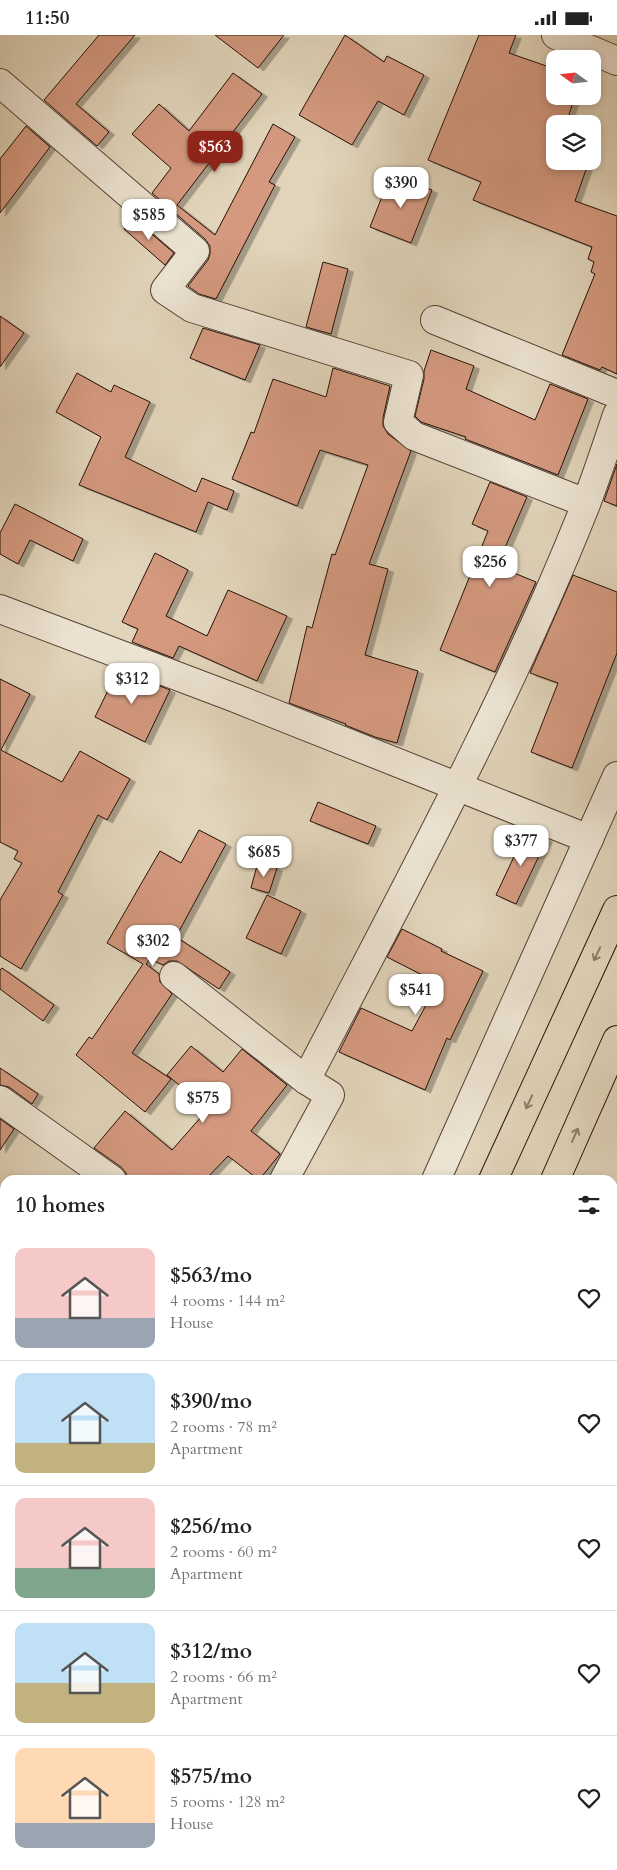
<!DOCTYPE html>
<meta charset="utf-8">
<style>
:root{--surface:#fff;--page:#f6f6f6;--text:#222;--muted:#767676;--line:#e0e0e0;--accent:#8f2418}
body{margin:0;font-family:Cardo,serif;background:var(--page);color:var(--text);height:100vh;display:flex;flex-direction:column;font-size:19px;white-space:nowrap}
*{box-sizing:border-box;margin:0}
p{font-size:16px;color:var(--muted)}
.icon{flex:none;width:28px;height:28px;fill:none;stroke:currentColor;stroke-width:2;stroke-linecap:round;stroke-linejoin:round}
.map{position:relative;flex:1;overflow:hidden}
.sheet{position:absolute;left:0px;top:1140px;width:618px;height:695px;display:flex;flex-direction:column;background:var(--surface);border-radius:15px 15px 0 0;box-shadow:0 2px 8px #0003}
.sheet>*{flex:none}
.needle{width:32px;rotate:285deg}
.tools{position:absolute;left:546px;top:15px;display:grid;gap:10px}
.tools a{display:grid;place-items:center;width:55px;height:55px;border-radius:10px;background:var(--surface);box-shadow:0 2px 8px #0003;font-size:25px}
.price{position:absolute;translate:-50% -42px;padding:0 11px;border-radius:10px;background:#fff;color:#222;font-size:16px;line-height:32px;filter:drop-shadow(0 1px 2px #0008)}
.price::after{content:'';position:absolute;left:50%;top:30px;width:15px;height:11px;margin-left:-8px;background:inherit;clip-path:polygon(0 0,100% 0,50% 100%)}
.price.active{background:var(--accent);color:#fff}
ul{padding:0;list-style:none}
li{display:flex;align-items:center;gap:15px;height:125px;padding:0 15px}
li+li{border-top:1px solid var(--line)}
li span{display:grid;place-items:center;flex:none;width:140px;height:100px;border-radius:10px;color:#555}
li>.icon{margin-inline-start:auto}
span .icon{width:60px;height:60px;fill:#fffc;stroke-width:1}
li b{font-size:21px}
h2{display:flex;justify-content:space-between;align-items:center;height:60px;padding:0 15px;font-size:21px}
.status{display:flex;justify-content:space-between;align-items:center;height:35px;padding:0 25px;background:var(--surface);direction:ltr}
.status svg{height:14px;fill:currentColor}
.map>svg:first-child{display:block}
.building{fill:#d4997f;stroke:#251107;filter:url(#shadow)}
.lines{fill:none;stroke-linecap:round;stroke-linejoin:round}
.minor-casing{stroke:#544234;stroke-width:30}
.major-casing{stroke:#251107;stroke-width:30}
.minor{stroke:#ece3d2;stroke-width:28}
.major{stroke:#e1d4ba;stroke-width:28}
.oneway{stroke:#8c7c69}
</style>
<div class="status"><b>11:50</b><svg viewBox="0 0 49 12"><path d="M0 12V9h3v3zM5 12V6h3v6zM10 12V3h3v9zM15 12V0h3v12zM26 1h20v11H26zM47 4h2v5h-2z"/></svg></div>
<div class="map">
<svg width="617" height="1835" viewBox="0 0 617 1835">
<defs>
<filter id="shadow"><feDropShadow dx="5.5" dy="3" stdDeviation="0" flood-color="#0004"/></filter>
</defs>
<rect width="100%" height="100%" fill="#e1d4ba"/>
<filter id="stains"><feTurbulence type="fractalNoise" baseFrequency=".004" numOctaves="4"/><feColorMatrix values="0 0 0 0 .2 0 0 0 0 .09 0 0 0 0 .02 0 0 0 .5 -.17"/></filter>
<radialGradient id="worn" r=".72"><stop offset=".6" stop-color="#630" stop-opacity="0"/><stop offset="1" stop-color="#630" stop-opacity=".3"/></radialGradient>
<g class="building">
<path d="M99 0H135L76 69 109 97 97 111 44 65Z"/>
<path d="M215 0H284L258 33Z"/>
<path d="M345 0 384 27 387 21 424 40 404 80 378 66 352 110 299 80Z"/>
<path d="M479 0H516L509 18 555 34V61H575L566 89H555L554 126H589L575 166 617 181V339L602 332 600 335 562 320 595 239 591 237 594 227 588 224 592 212 473 165 481 147 428 125Z"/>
<path d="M233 38 262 59 177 170 215 200 273 89 295 102 269 147 275 150 216 264 199 259 188 251 208 225 210 219V211L205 204 152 158 171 133 132 99 159 69 189 96Z"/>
<path d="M26 91 50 112 0 178V124Z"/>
<path d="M391 139 432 155 411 208 370 192Z"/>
<path d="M133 183 174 218 165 230 124 194Z"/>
<path d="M323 227 348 234 331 299 306 292Z"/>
<path d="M0 281 24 298 0 332Z"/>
<path d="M203 293 260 310 245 345 190 323Z"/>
<path d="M431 315 474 331 466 354 535 385 550 349 588 364 558 440 473 407 465 404 466 402 421 387 415 381 424 344V336Z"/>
<path d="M333 333 390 351 383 383V391L388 399 411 416 369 529 388 534 365 620 418 636 397 708 375 702 345 690 346 689 289 668 307 591 312 593 332 519 335 520 368 430 320 415 297 471 232 444 251 397 254 398 273 344 326 362Z"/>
<path d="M77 338 111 357 114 350 150 367 125 422 196 457 202 443 234 456 227 475 208 467 196 497 79 450 101 402 56 377Z"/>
<path d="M617 429V471L604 466Z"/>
<path d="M490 447 527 462 497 531 536 547 495 637 440 615 488 496 472 489Z"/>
<path d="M15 469 83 504 73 526 30 505 18 529 0 519V498Z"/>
<path d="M155 518 188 535 166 581 207 601 228 555 287 581 257 646 179 611 173 623 132 607 138 594 122 587Z"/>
<path d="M573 540 617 557V618L572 733 531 717 558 648 530 638Z"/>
<path d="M118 635 170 655 145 707 95 682Z"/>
<path d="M0 644 30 659 1 715 62 747 80 716 130 744 107 785 98 780 58 857 63 860 21 934 0 921V865L22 828 14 824 18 816 0 807Z"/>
<path d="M318 767 376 791 368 809 310 786Z"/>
<path d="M199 795 226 809 176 902 230 937 219 954 177 926H169L163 930 150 924 146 929 159 939 160 947 172 959 132 1018 171 1044 145 1077 76 1020 89 1002 92 1004 143 929 107 908 160 816 181 828Z"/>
<path d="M526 796 547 804 516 869 496 860Z"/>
<path d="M258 827 277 833 269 858 251 853Z"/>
<path d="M267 860 301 876 281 919 246 903Z"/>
<path d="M402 894 442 914 441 916 483 936 450 1005 447 1003 425 1055 339 1017 361 973 412 996 438 948 387 922Z"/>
<path d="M2 933 54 970 43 986 0 954V935Z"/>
<path d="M191 1011 223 1037 242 1014 287 1050 251 1096 280 1119 259 1145 228 1121 205 1145H127L126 1138 121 1132 94 1113 125 1076 172 1115 208 1074 167 1040Z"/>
<path d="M0 1033 38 1059 32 1069 9 1052 0 1050Z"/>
<path d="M0 1084 14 1094 0 1115Z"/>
</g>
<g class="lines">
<g class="minor-casing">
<g id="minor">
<path d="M556 0 617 26"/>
<path d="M0 48 195 216 165 255 192 273 409 340 398 387 414 401 586 468"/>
<path d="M435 285 617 359"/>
<path d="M0 574 235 663 589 804"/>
<path d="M174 941 306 1045 330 1060 284 1145"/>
<path d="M306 1045C404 855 507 668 586 469 597 440 607 410 617 380"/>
<path d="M0 1065 112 1145"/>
<path d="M436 1145 617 741"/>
<path d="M0 1202 5 1205"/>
<path d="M0 1332 5 1325"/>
<path d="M0 1634 5 1624"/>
<path d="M612 1811 617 1813"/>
<path d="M534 1830 545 1835"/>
<path d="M129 1835 132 1830"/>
</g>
</g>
<g class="major-casing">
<g id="major">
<path d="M493 1145 617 875"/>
<path d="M555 1145 617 1005"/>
<path d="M192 1835 194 1830"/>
<path d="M249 1835 251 1830"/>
</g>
</g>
<use href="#minor" class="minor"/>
<use href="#major" class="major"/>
</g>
<defs><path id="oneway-shaft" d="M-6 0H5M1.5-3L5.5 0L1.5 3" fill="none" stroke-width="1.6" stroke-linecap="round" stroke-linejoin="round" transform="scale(1.25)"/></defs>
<g class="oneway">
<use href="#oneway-shaft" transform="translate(597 919) rotate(115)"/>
<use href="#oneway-shaft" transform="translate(529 1067) rotate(115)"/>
<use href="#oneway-shaft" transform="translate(575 1100) rotate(-66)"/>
</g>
<rect width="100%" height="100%" filter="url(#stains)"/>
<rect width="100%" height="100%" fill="url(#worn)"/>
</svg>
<div class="tools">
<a><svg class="needle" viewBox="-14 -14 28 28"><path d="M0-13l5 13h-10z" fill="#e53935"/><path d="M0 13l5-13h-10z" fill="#767676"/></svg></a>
<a><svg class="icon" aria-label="layers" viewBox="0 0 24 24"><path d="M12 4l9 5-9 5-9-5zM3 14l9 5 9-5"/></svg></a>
</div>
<b class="price active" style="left:215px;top:138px">$563</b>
<b class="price" style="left:401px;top:174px">$390</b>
<b class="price" style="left:149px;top:206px">$585</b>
<b class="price" style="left:490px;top:553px">$256</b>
<b class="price" style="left:132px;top:670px">$312</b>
<b class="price" style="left:521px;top:832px">$377</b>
<b class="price" style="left:264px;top:843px">$685</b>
<b class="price" style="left:153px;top:932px">$302</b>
<b class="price" style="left:416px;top:981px">$541</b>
<b class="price" style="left:203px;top:1089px">$575</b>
<section class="sheet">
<h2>10 homes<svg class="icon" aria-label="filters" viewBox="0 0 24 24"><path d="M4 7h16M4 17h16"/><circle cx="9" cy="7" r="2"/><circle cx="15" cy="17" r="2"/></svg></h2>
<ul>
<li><span style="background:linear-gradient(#f6c9c9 70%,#9aa5b1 0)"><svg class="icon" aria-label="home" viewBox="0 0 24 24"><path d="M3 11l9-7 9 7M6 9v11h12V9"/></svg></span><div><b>$563/mo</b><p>4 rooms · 144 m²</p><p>House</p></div><svg class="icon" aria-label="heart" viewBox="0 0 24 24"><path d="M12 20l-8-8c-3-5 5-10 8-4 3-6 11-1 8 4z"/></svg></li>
<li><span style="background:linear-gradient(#bfe0f5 70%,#c2b280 0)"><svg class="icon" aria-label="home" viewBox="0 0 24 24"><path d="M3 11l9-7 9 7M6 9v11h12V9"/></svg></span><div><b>$390/mo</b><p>2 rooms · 78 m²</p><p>Apartment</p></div><svg class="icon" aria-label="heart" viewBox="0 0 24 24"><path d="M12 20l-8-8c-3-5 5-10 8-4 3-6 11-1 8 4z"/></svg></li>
<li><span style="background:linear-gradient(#f6c9c9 70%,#7fa58c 0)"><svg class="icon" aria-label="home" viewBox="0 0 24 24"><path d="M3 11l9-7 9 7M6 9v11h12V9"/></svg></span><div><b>$256/mo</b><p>2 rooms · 60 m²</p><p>Apartment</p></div><svg class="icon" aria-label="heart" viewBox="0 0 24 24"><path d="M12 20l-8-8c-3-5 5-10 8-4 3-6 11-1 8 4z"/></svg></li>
<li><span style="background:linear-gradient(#bfe0f5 60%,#c2b280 0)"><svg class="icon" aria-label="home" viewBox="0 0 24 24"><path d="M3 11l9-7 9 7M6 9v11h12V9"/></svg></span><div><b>$312/mo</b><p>2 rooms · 66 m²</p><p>Apartment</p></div><svg class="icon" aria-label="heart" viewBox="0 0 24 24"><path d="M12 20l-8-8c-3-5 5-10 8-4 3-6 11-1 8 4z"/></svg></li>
<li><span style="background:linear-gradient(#ffd9b3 75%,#9aa5b1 0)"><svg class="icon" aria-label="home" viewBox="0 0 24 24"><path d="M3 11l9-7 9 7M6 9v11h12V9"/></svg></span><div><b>$575/mo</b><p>5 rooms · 128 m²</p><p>House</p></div><svg class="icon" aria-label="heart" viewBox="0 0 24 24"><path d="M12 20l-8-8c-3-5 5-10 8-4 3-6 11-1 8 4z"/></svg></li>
</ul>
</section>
</div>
